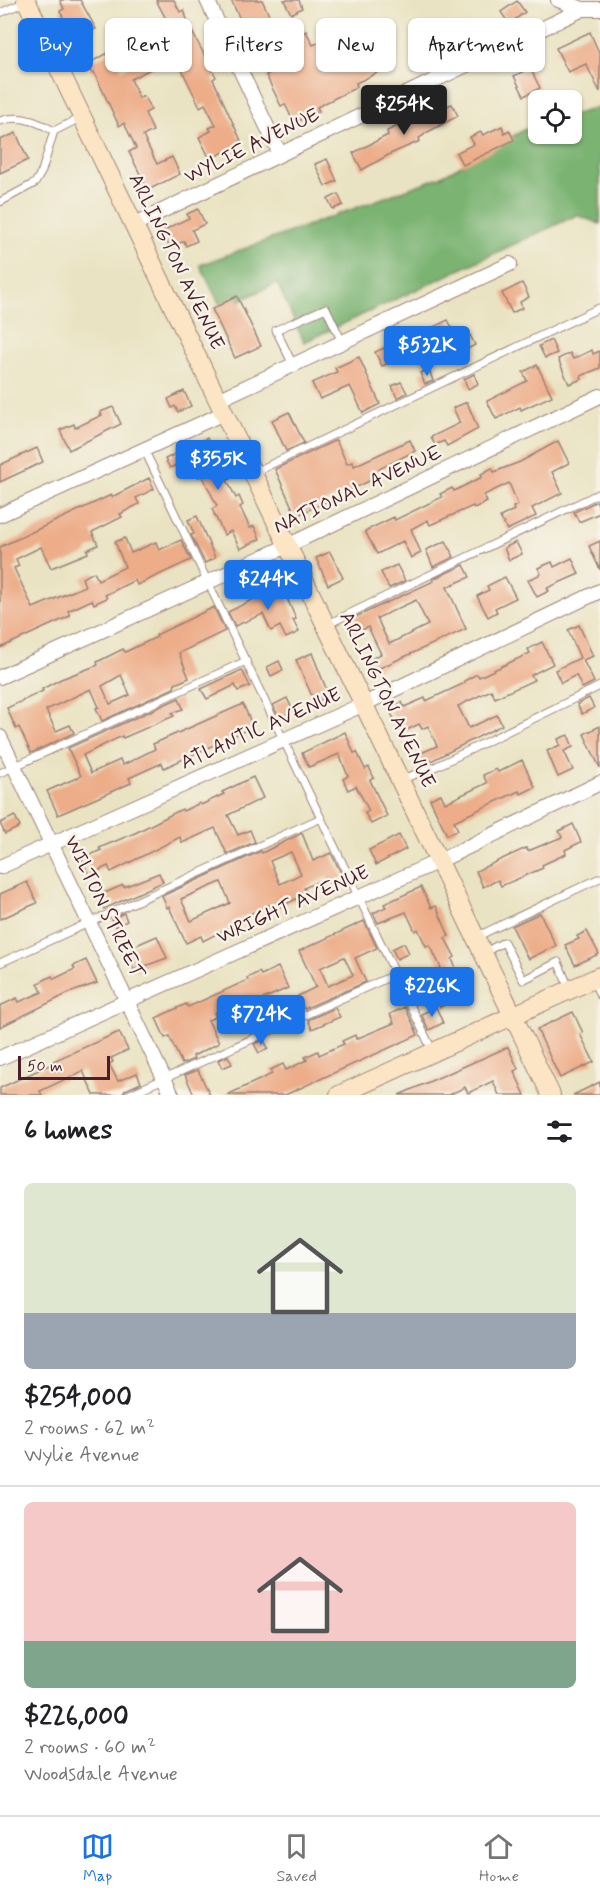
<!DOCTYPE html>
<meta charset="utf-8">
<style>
:root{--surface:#fff;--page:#f2f2f2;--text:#202124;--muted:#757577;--line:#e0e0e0;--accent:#1a73e8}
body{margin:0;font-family:Mynerve,sans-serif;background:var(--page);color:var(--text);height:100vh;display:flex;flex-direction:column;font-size:22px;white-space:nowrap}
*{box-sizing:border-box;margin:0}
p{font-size:20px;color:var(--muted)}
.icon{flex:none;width:33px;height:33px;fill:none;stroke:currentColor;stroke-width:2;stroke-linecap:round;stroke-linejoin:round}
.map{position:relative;height:1095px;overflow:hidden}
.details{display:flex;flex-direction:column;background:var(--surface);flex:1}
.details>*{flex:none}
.top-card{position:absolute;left:18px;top:18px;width:564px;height:54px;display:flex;gap:12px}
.fabs{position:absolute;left:528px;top:90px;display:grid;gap:12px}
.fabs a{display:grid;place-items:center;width:54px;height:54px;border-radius:9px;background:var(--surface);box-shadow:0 2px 4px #0004;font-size:30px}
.scale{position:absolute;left:18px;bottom:15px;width:92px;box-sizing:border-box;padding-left:6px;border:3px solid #4a1f2b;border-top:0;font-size:16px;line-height:21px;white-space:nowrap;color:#4a1f2b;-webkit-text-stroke:4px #f7f3e8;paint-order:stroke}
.price{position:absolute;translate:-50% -51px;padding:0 14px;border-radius:6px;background:var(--accent);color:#fff;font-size:20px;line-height:39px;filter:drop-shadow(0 2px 3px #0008)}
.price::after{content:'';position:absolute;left:50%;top:36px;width:18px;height:14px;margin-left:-9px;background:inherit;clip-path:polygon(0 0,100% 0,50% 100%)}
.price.active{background:#222;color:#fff}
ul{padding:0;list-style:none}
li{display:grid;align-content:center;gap:12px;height:318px;padding:0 24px}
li+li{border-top:2px solid var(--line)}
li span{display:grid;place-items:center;height:186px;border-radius:9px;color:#555}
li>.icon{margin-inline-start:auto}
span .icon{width:108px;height:108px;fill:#fffc;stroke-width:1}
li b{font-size:26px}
h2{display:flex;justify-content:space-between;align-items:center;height:72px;padding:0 24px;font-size:26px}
.chip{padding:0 21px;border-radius:9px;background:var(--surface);box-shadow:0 2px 4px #0004;font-size:21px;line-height:54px}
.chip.active{background:var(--accent);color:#fff}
.tab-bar{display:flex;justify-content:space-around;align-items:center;height:84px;border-top:2px solid var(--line);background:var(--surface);font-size:16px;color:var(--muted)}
.tab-bar a{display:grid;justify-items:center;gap:3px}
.tab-bar .active{color:var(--accent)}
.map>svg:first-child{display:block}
.forest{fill:#7ab372;stroke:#62694e;stroke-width:1.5}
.building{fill:#edad89;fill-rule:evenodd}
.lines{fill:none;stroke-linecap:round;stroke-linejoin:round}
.lane-casing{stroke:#9a8177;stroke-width:9}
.street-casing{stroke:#9a8177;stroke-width:16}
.secondary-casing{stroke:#9a8177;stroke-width:20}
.lane{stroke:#fff;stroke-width:7}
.street{stroke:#fff;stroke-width:14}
.secondary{stroke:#fce5c4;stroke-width:18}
.labels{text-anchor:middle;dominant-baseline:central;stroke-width:5;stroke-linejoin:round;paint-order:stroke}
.street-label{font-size:20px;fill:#4a1f2b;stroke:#f7f3e8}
</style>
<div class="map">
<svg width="600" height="1095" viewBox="0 0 600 1095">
<rect width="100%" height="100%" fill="#f7f3e8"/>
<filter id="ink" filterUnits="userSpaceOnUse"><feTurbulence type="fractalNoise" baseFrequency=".0167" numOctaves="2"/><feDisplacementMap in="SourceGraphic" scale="12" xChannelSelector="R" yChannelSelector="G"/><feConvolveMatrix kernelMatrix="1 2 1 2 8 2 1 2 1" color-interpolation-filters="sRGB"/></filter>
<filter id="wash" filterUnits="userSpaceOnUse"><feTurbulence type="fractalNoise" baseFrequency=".008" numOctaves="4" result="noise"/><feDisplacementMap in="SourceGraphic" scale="24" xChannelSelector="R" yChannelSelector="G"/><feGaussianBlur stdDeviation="1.35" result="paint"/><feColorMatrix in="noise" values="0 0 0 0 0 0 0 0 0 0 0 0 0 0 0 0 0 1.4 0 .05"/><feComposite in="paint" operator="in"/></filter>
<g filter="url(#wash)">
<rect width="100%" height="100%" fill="#eae3c3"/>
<path class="forest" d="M600 107V224L577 215 304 342 277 283 222 309 200 265 440 177 524 130 538 125V134H572V115Z"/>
<g id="blocks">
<g class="building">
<path d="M60 0H80L96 29 74 39 60 11 64 9Z"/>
<path d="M156 0H174L180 12 184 10 189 26 216 77 213 79 242 143 210 159 199 137 211 131 209 128 216 125 205 104 200 107 175 56 131 79 139 98 144 96 151 110 145 113 153 131 143 136 157 164 172 157 180 174 148 190 129 152 136 148 124 123 119 126 94 72 92 73 87 64 112 51 122 70 170 46 158 23 166 19Z"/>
<path d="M231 0H262L274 26 293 17 302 34 306 31 313 45 326 39 338 65 345 61 346 64 365 55 369 63 389 54 394 65 356 83 357 87 317 107 319 111 294 123 285 104 281 106 266 75 270 73 252 31 247 34Z"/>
<path d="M284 0H299L302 8 291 14Z"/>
<path d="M517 1 525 12 509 24 501 12Z"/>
<path d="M125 24 132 39 120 45 113 30Z"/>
<path d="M590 32 600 55V92L586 64 568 72 556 48Z"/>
<path d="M530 68 540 88 524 96 514 76Z"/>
<path d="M452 104 458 116 424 134V135L419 138 420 141 390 154 362 170 353 153 388 135 387 131 398 126 400 130 423 118 421 114 433 108 434 111Z"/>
<path d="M502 126 504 133 509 130 514 140 463 165 456 153 474 144 470 137 481 132 483 135Z"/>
<path d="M16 133 28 160 0 173V140Z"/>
<path d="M327 159 337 181 325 186 315 164Z"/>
<path d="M338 194 343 205 333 209 328 199Z"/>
<path d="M198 209 205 224 192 230 197 241 186 246 184 241 170 248 162 231 189 218 187 214Z"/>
<path d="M522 283 529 297 520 302 522 308 512 313 502 293Z"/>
<path d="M237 296 261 346 235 358 212 309Z"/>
<path d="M448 320 462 347 439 358 425 331Z"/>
<path d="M470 335 475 345 464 351 459 341Z"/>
<path d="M402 340 408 355 382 366 375 352Z"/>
<path d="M551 340 557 353 545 358 539 346Z"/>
<path d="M592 350 593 354 600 351V368L581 376 582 379 569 384 558 359 570 353 573 359Z"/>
<path d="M359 357 380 404 363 413 350 386 320 399 312 383 337 372 335 368Z"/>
<path d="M537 365 552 396 521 410 520 407 496 419 487 401 527 381 523 372Z"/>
<path d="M429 369 433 381 425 384 420 373Z"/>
<path d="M474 374 478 384 468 389 464 379Z"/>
<path d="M401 382 407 393 397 398 392 386Z"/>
<path d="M184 391 191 406 178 412 175 406 172 408 168 399Z"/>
<path d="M467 402 478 429 447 446 444 441 435 445 431 437 460 423 453 408Z"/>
<path d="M113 407 121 424 69 450 60 430 74 424 75 428 102 415 100 412Z"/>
<path d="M289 412 304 443 286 451 272 420Z"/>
<path d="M207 438 222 467 224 466 230 479 227 480 236 498 239 496 243 505 240 507 250 528 254 526 260 539 240 549 231 531 224 535 212 509 217 506 202 475 199 477 191 461 189 459 170 468 165 459Z"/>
<path d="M336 440 347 464 352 462 354 466 410 440 415 451 379 469 382 475 296 516 275 469Z"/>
<path d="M558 441 569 463 552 472 562 493 532 508 536 516 507 530 500 517 514 510 513 507 518 505 509 483 484 495 487 502 474 508 473 506 430 525 428 520 411 529 421 553 411 558 403 541 377 554 365 531 394 517 395 520 442 497 440 494 452 488 454 491 482 477 481 474 492 468 494 472 520 462Z"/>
<path d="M37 448 43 462 0 482V465Z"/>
<path d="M149 478 154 489 136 498 139 504 120 514 122 517 92 532 98 545 87 550 88 553 51 568 41 547 16 559 19 566 14 568 33 608 85 586 82 578 94 572 98 580 125 567 115 542 125 538 131 553 156 542 159 550 181 540 191 560 137 585 135 580 105 595 107 598 94 604 92 600 68 611 70 616 0 648V547L111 495 112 497Z"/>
<path d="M597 501 600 513 579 522 574 512Z"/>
<path d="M197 516 215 558 205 563 191 535 194 534 188 520Z"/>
<path d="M446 541 454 557 433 567 426 550Z"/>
<path d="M600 541V570L589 546Z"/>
<path d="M516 542 522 554 509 560 504 548Z"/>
<path d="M330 552 343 578 328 585 316 558Z"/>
<path d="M572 558 579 574 547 588 549 591 537 597 528 580 541 574 538 568 552 562 554 567Z"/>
<path d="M397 565 405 581 389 588 381 572Z"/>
<path d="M464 565 470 577 447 587 466 629 373 671 367 661 381 654 368 627 358 632 351 619 434 581 433 579ZM416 600 428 625 389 644 377 618Z"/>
<path d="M505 577 516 598 495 608 497 612 488 617 477 596 489 590 487 586Z"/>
<path d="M274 583 279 592 283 589 296 619 293 620 299 632 286 638 280 626 271 631 263 614 235 626 228 612 262 595 260 590Z"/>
<path d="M214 607 225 631 179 653 189 678 175 684 174 688 102 721 96 708 99 707 91 689 65 701 46 710 56 731 70 725 74 733 31 753 19 727 16 729 7 708 43 691 42 689 61 679 98 665 97 662 123 649 125 652 157 637 156 635ZM121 675 130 695 110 704 102 686Z"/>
<path d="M579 625 593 656 583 660 594 682 582 688 576 675 561 683 555 670 580 658 568 630Z"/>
<path d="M542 642 553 664 531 675 534 680 495 698 491 690 458 706 469 728 497 715 502 725 419 767 414 756 437 746 428 726 422 729 419 724 401 733 389 709 402 702 404 707 425 698 426 701 465 683 464 681 477 674 479 677 530 653 528 649Z"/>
<path d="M312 653 329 696 315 703 296 660Z"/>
<path d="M279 661 283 670 271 676 267 667Z"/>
<path d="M242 670 250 686 238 691 235 685 207 699 201 689Z"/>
<path d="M179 698 183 709 172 713 174 716 123 738 122 736 83 755 91 773 120 760 123 765 155 749 153 744 243 704 253 727 164 768 162 763 129 778 131 783 58 815 47 791 81 776 68 748Z"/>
<path d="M287 698 293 711 279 718 273 705Z"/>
<path d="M589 698 594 708 582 714 577 704Z"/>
<path d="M600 726V768L584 734Z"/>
<path d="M345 732 354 753 357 752 365 769 369 767 374 778 370 780 387 816 371 824 365 813 369 811 356 786 348 790 343 779 348 776 339 754 309 767 302 753Z"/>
<path d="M568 735 573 747 564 751 573 770 558 777 547 751 560 745 558 739Z"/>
<path d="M522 760 535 787 521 794 519 791 454 821 458 830 447 835 430 799 441 794 445 803 487 783 483 775 496 769 498 772Z"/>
<path d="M253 777 263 798 228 815 238 835 250 830 255 842 227 854 215 828 182 843 180 837 111 872 108 866 89 875 82 859 101 850 99 848 135 833 182 809 183 811 200 803 201 805 224 794 222 792Z"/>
<path d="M15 816 20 827 5 834 0 823Z"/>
<path d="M573 824 581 842 565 850 566 854 542 865 543 868 501 886 498 880 483 887 476 871 526 848 528 851 562 837 559 831Z"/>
<path d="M302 833 313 861 331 853 343 877 329 883 327 877 304 888 307 894 294 900 272 910 269 905 233 922 234 925 203 941 201 936 186 943 169 907 167 908 162 896 261 851 262 853ZM291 852 301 874 280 884 270 861ZM221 882 230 903 191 921 181 899Z"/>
<path d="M399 835 406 849 376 865 369 850Z"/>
<path d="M159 873 163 882 104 909 98 896 123 885 124 887Z"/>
<path d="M27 882 37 903 0 919V894Z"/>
<path d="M421 887 431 908 436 906 449 936 445 938 455 957 452 959 459 975 455 977 464 996 440 1007 433 993 445 987 437 970 441 968 430 945 426 946 418 929 415 931 406 912 378 923 373 913 386 907 384 904Z"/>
<path d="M124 913 127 921 115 927 112 919Z"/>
<path d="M540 913 556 946 528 959 512 926Z"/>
<path d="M364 921 377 948 355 958 366 982 304 1009 298 996 316 987 299 951ZM344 957 353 975 328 986 320 968Z"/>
<path d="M587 931 599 954 575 965 565 945 579 939 577 936Z"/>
<path d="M157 936 167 958 134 970 125 950Z"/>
<path d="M404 943 409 953 397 959 392 949Z"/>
<path d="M86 960 97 983 69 993 0 1027V1006L17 998 19 1002 42 992 38 983 52 976 54 979 75 969 73 966Z"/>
<path d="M278 967 288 988 238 1010 235 1003 214 1013 216 1017 208 1020 219 1043 193 1056 194 1059 182 1064 169 1036 165 1038 156 1018 186 1004 188 1007 248 980 247 978 259 972 261 975Z"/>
<path d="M405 1007 418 1035 285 1095H227L272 1074 270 1070 283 1064 286 1070 307 1060 305 1057 318 1051 319 1055 344 1044 342 1041 355 1035 356 1039 394 1023 390 1014Z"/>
<path d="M436 1007 443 1023 429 1030 421 1014Z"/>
<path d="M335 1008 340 1017 312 1029 308 1020Z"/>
<path d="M573 1012 583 1033 580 1034 594 1062 560 1078 537 1029Z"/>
<path d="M119 1032 128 1050 111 1058 113 1062 109 1064 118 1081 137 1073 141 1083 125 1090 122 1095H94L83 1071 40 1091 42 1095H0V1088L54 1063 53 1061Z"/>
<path d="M264 1040 268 1048 259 1053 254 1044Z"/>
<path d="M508 1047 518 1069 514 1071 525 1095H499L493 1081 468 1093 465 1087 449 1095H399Z"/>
<path d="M228 1056 232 1064 222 1068 218 1060Z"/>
<path d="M198 1070 210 1095H194L185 1075Z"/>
<path d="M600 1082V1095H573Z"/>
</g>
</g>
</g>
<g filter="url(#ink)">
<use href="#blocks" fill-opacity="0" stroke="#9a8177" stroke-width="1.5"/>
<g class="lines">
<g class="lane-casing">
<g id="lane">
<path d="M0 13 25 2"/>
<path d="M0 121C18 114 39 122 54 131"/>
<path d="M0 202 35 183 42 171 54 131 82 117"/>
<path d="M293 365 276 330 326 308 342 342"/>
<path d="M144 449 432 1050"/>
<path d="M255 472 599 308"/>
<path d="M326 625 600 493"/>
<path d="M0 773 246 661"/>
<path d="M400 780 437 766 600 686"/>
<path d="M476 937 600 878"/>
<path d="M483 953 504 942 523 980 558 962 569 988"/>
<path d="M0 963 321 818"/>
<path d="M593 980 600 995"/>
<path d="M128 1095 396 974"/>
</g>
</g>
<g class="street-casing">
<g id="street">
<path d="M207 0 280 154"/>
<path d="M558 0 583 9H600"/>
<path d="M133 225 583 9"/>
<path d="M218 400 510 264"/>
<path d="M0 515 224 413"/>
<path d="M0 677 287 546 600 396"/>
<path d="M0 737 172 1095"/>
<path d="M0 867 364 704 600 591"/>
<path d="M0 1058 439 861 600 783"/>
</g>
</g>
<g class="secondary-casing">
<g id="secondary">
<path d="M26 0 551 1095"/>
<path d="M339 1095 600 976"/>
</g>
</g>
<use href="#lane" class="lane"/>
<use href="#street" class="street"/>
<use href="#secondary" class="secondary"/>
</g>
</g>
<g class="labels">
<g class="street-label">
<text transform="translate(252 146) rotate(-26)">WYLIE AVENUE</text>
<text transform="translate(176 262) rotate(64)">ARLINGTON AVENUE</text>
<text transform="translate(358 490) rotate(-25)">NATIONAL AVENUE</text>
<text transform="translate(387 700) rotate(64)">ARLINGTON AVENUE</text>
<text transform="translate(261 729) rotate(-24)">ATLANTIC AVENUE</text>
<text transform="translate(293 905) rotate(-24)">WRIGHT AVENUE</text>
<text transform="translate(104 907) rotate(64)">WILTON STREET</text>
</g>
</g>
</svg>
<div class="fabs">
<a><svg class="icon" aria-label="locate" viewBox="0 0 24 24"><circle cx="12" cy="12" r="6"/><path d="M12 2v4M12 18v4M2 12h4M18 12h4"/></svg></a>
</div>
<div class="scale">50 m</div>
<b class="price active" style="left:404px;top:136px">$254K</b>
<b class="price" style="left:427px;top:377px">$532K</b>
<b class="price" style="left:218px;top:491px">$355K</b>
<b class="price" style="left:268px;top:611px">$244K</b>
<b class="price" style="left:432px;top:1018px">$226K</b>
<b class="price" style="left:261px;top:1046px">$724K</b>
<div class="top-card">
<a class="chip active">Buy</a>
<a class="chip">Rent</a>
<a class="chip">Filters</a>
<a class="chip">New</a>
<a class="chip">Apartment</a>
</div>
</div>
<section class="details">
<h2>6 homes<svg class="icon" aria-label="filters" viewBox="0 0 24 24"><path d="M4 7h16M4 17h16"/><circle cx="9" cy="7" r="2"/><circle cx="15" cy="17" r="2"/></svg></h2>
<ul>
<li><span style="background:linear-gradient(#dfe7d0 70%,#9aa5b1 0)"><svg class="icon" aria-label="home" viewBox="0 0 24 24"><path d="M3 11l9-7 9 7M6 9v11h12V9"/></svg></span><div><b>$254,000</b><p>2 rooms · 62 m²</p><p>Wylie Avenue</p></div></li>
<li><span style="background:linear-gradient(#f6c9c9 75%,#7fa58c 0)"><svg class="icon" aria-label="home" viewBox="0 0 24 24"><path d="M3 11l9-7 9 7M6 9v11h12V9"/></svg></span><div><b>$226,000</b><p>2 rooms · 60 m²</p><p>Woodsdale Avenue</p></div></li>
</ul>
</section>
<nav class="tab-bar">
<a class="active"><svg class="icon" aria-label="map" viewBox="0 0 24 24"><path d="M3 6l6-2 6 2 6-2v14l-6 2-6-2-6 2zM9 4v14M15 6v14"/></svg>Map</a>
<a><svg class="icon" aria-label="saved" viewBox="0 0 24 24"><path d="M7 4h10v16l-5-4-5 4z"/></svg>Saved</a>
<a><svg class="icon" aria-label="home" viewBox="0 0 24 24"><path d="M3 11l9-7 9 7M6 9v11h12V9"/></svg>Home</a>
</nav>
